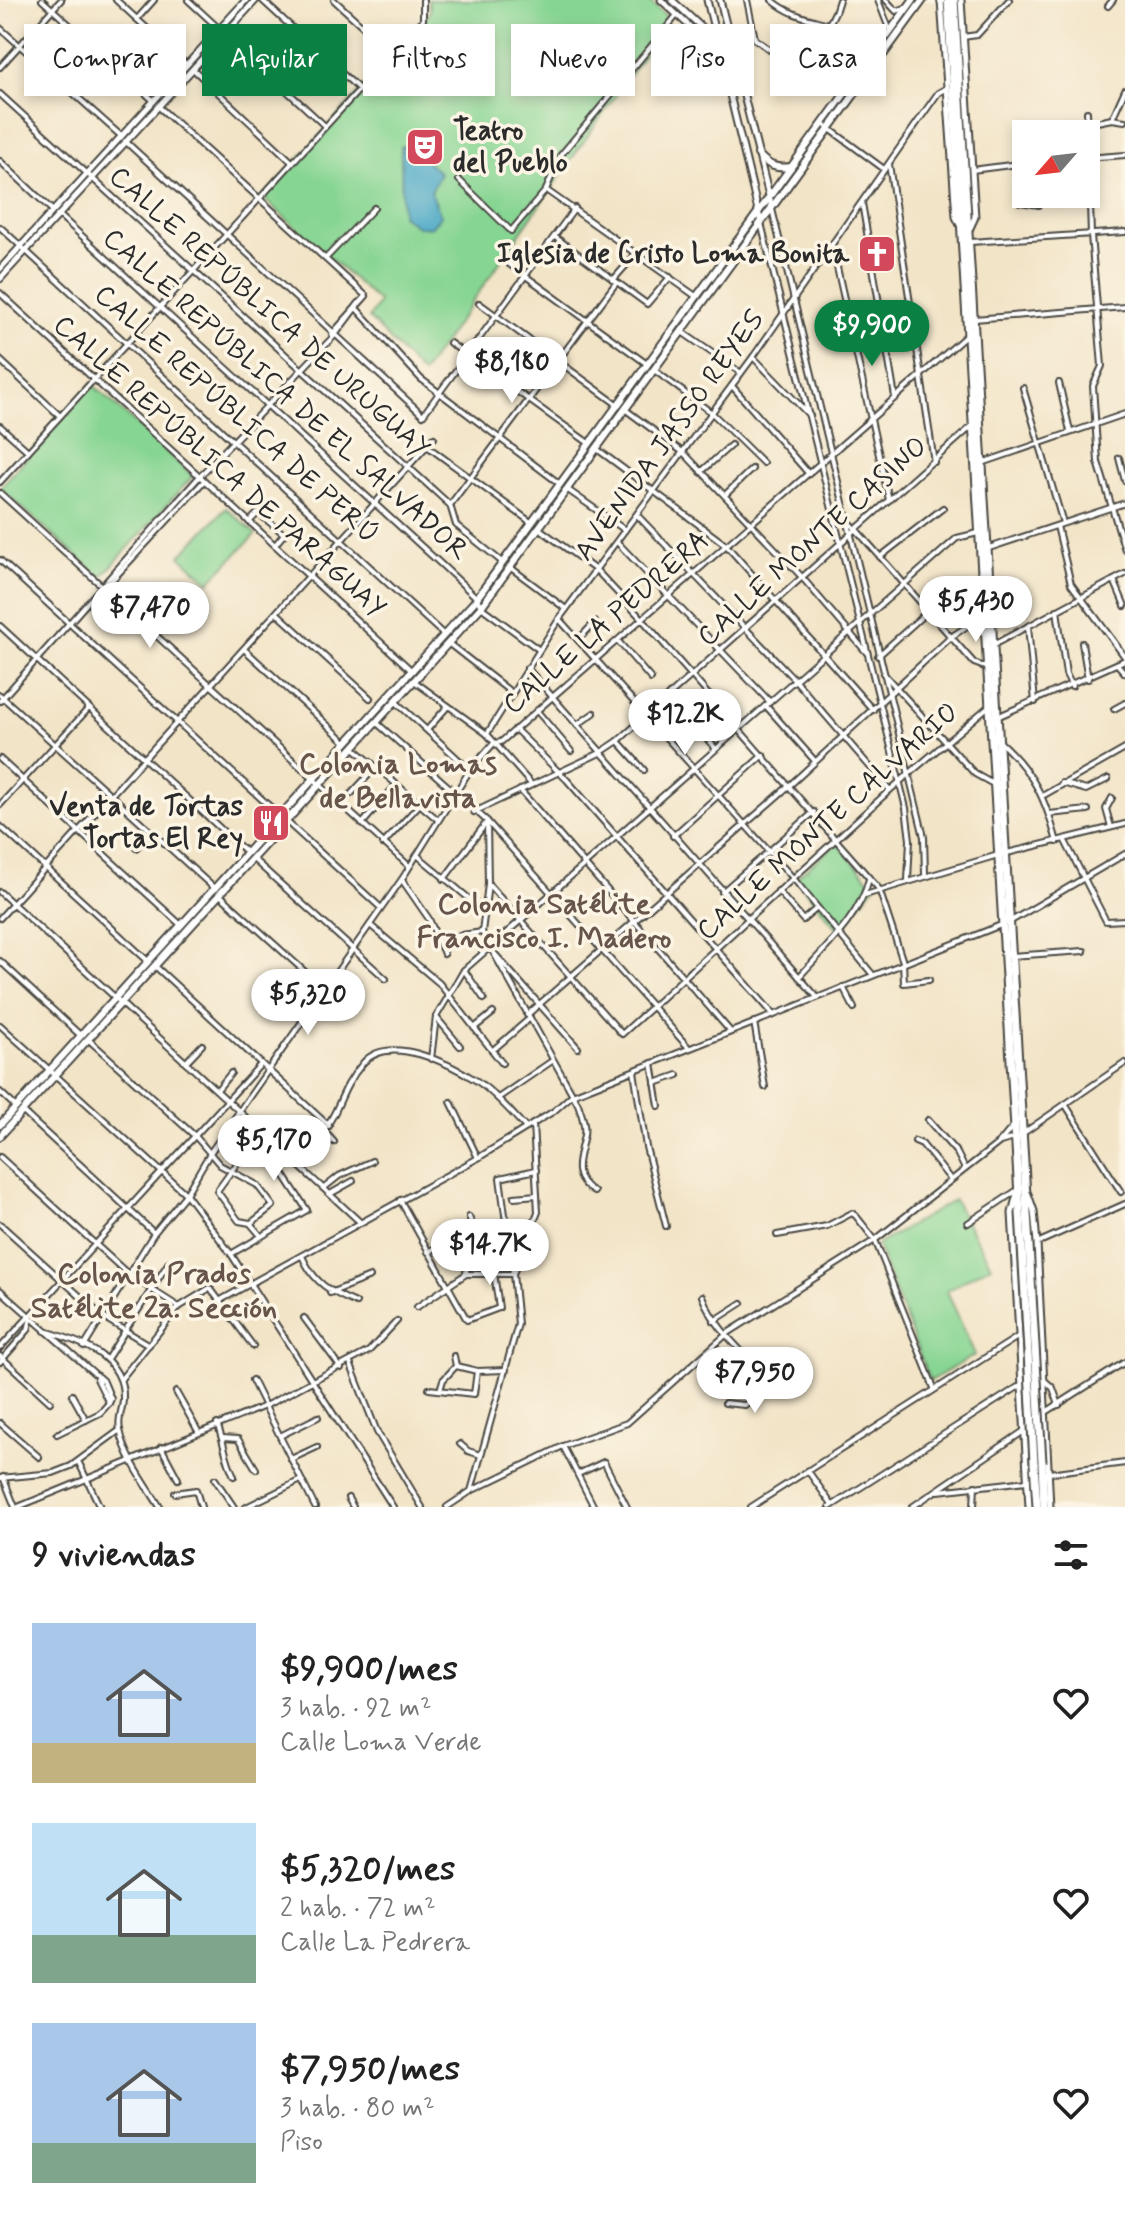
<!DOCTYPE html>
<html lang="es">
<meta charset="utf-8">
<style>
:root{--surface:#fff;--page:#f2f2f2;--text:#222;--muted:#767676;--accent:#0b8043}
body{margin:0;font-family:Mynerve,sans-serif;background:var(--page);color:var(--text);height:100vh;display:flex;flex-direction:column;font-size:30px;white-space:nowrap}
*{box-sizing:border-box;margin:0}
p{font-size:26px;color:var(--muted)}
.icon{flex:none;width:44px;height:44px;fill:none;stroke:currentColor;stroke-width:2;stroke-linecap:round;stroke-linejoin:round}
.map{position:relative;height:1507px;overflow:hidden}
.panel{display:flex;flex-direction:column;background:var(--surface);flex:1}
.panel>*{flex:none}
.banner{position:absolute;left:24px;top:24px;width:1078px;height:72px;display:flex;gap:16px}
.needle{width:52px;rotate:242deg}
.fabs{position:absolute;left:1012px;top:120px;display:grid;gap:16px}
.fabs a{display:grid;place-items:center;width:88px;height:88px;border-radius:0px;background:var(--surface);box-shadow:0 4px 12px #0003;font-size:40px}
.price{position:absolute;translate:-50% -68px;padding:0 18px;border-radius:28px;background:#fff;color:#222;font-size:26px;line-height:52px;filter:drop-shadow(0 2px 4px #0008)}
.price::after{content:'';position:absolute;left:50%;top:48px;width:24px;height:18px;margin-left:-12px;background:inherit;clip-path:polygon(0 0,100% 0,50% 100%)}
.price.active{background:var(--accent);color:#fff}
ul{padding:0;list-style:none}
li{display:flex;align-items:center;gap:24px;height:200px;padding:0 32px}
li span{display:grid;place-items:center;flex:none;width:224px;height:160px;border-radius:0px;color:#555}
li>.icon{margin-inline-start:auto}
span .icon{width:96px;height:96px;fill:#fffc;stroke-width:1}
li b{font-size:34px}
h2{display:flex;justify-content:space-between;align-items:center;height:96px;padding:0 32px;font-size:34px}
.pill{padding:0 28px;border-radius:0px;background:var(--surface);box-shadow:0 4px 12px #0003;font-size:28px;line-height:72px}
.pill.active{background:var(--accent);color:#fff}
.map>svg:first-child{display:block}
.green{fill:#87d593;stroke:#59805f;stroke-width:2}
.water{fill:#47a7c6;stroke:#396978;stroke-width:2}
.lines{fill:none;stroke-linecap:round;stroke-linejoin:round}
.street-casing{stroke:#494742;stroke-width:8}
.secondary-casing{stroke:#494742;stroke-width:9}
.primary-casing{stroke:#494742;stroke-width:10}
.highway-casing{stroke:#494742;stroke-width:11}
.street{stroke:#fff;stroke-width:4}
.secondary{stroke:#fff;stroke-width:5}
.primary{stroke:#fff;stroke-width:6}
.highway{stroke:#fff;stroke-width:7}
.highway-bridge-casing{stroke:#494742;stroke-width:11;stroke-linecap:butt}
.highway-bridge{stroke:#fff;stroke-width:7}
.labels{text-anchor:middle;dominant-baseline:central;stroke-width:7;stroke-linejoin:round;paint-order:stroke}
.poi-label{font-size:28px;font-weight:bold;fill:#2b2b2b;stroke:#fcf5e5;text-anchor:end}
.street-label{font-size:28px;fill:#2b2b2b;stroke:#fcf5e5}
.neighbourhood-label{font-size:30px;font-weight:bold;fill:#67554c;stroke:#fcf5e5}
</style>
<div class="map">
<svg width="1125" height="1507" viewBox="0 0 1125 1507">
<rect width="100%" height="100%" fill="#fcf5e5"/>
<filter id="ink" filterUnits="userSpaceOnUse"><feTurbulence type="fractalNoise" baseFrequency=".0125" numOctaves="2"/><feDisplacementMap in="SourceGraphic" scale="16" xChannelSelector="R" yChannelSelector="G"/><feConvolveMatrix kernelMatrix="1 2 1 2 8 2 1 2 1" color-interpolation-filters="sRGB"/></filter>
<filter id="wash" filterUnits="userSpaceOnUse"><feTurbulence type="fractalNoise" baseFrequency=".006" numOctaves="4" result="noise"/><feDisplacementMap in="SourceGraphic" scale="32" xChannelSelector="R" yChannelSelector="G"/><feGaussianBlur stdDeviation="1.8" result="paint"/><feColorMatrix in="noise" values="0 0 0 0 0 0 0 0 0 0 0 0 0 0 0 0 0 1.4 0 .05"/><feComposite in="paint" operator="in"/></filter>
<g filter="url(#wash)">
<rect width="100%" height="100%" fill="#f2e4c7"/>
<g class="green">
<path d="M428 0H648L669 19 422 374 369 318 379 302 263 198 424 21 430 11Z"/>
<path d="M92 384 193 476 101 578 0 488Z"/>
<path d="M226 508 256 534 209 582 180 556Z"/>
<path d="M837 843 875 886 838 929 795 878Z"/>
<path d="M954 1200 991 1265 947 1291 975 1355 930 1381 877 1245Z"/>
</g>
<path class="water" d="M401 146 410 147 440 173 431 192 441 216 431 227H418L402 215Z"/>
</g>
<g filter="url(#ink)">
<g class="lines">
<g class="street-casing">
<g id="street">
<path d="M42 0 154 101"/>
<path d="M116 0 187 65"/>
<path d="M188 0 325 126"/>
<path d="M262 0 359 89"/>
<path d="M334 0 392 53"/>
<path d="M747 0 755 39 820 85"/>
<path d="M772 0C802 25 827 16 855 38"/>
<path d="M878 0 890 31"/>
<path d="M886 0 896 11 905 8"/>
<path d="M1108 6 1113 0"/>
<path d="M137 19 154 0"/>
<path d="M0 28 120 135"/>
<path d="M963 37 977 35 1009 0"/>
<path d="M781 56C811 46 831 32 839 0"/>
<path d="M0 67 61 0"/>
<path d="M193 69 292 162"/>
<path d="M0 94 450 505 456 525 502 562"/>
<path d="M158 106 366 296 332 334"/>
<path d="M1087 112 1091 235 1102 366 1093 386 1098 462 1125 550"/>
<path d="M1112 119 1125 90"/>
<path d="M823 124 884 169"/>
<path d="M1087 124 1112 119 1125 121"/>
<path d="M125 141 423 415 575 208"/>
<path d="M1086 158 1125 155"/>
<path d="M0 161 53 211"/>
<path d="M889 164 934 462"/>
<path d="M1016 164 1020 202 1039 205"/>
<path d="M972 170 1026 163"/>
<path d="M459 180 511 231 546 190 560 156 677 15"/>
<path d="M546 190 697 297"/>
<path d="M862 203 895 397"/>
<path d="M772 209 924 837 925 874"/>
<path d="M59 215 443 566 477 598 481 607 538 649"/>
<path d="M761 223 906 808 910 840 908 880"/>
<path d="M0 227 444 635"/>
<path d="M555 237 647 304 670 277"/>
<path d="M970 242 1125 232"/>
<path d="M832 245 889 500"/>
<path d="M326 258 374 208"/>
<path d="M509 264 647 364"/>
<path d="M613 280 637 253"/>
<path d="M0 293 411 670"/>
<path d="M479 303 618 405"/>
<path d="M356 308 421 379 560 484"/>
<path d="M974 319 1125 307"/>
<path d="M682 332 741 373"/>
<path d="M450 343 590 444"/>
<path d="M753 357 810 416"/>
<path d="M0 360 60 416"/>
<path d="M654 370 712 413 763 463"/>
<path d="M1059 383 1070 431"/>
<path d="M732 386 809 474"/>
<path d="M1023 388 1063 523"/>
<path d="M626 410 684 453 800 575 867 653"/>
<path d="M0 426 28 451"/>
<path d="M427 446 532 523"/>
<path d="M597 449 726 545 873 710"/>
<path d="M1119 458 1125 481"/>
<path d="M982 463 1125 414"/>
<path d="M701 472 731 445"/>
<path d="M0 482 423 20V0"/>
<path d="M568 490 625 530"/>
<path d="M0 493 409 866"/>
<path d="M725 495 752 469"/>
<path d="M450 505 616 283"/>
<path d="M637 515 795 680 890 790"/>
<path d="M846 518 974 663 987 668"/>
<path d="M249 522 258 513 284 534 275 545"/>
<path d="M1057 526 1071 584 1125 657"/>
<path d="M540 529 597 571 642 619 879 889 903 962 904 983 929 980"/>
<path d="M617 542 770 702"/>
<path d="M989 548 1125 503"/>
<path d="M880 557 943 508"/>
<path d="M0 560 381 908"/>
<path d="M511 568 566 609"/>
<path d="M1114 580 1125 606"/>
<path d="M104 589 204 481"/>
<path d="M1057 610 1066 674 1072 686"/>
<path d="M278 614 370 698"/>
<path d="M559 619 793 878 873 975"/>
<path d="M0 626 246 852"/>
<path d="M1028 626 1035 702"/>
<path d="M578 640 595 622"/>
<path d="M618 641 651 679"/>
<path d="M448 643 512 693"/>
<path d="M1082 643 1088 679"/>
<path d="M995 644 1125 574"/>
<path d="M245 650 347 743"/>
<path d="M878 656 928 611"/>
<path d="M1117 664 1125 673"/>
<path d="M527 668 816 996"/>
<path d="M883 673 975 774 995 785"/>
<path d="M414 681 487 734 531 784"/>
<path d="M0 695 214 888"/>
<path d="M669 695 716 749"/>
<path d="M0 701 199 477 335 335 359 303"/>
<path d="M396 702 470 770"/>
<path d="M766 706 815 761"/>
<path d="M1114 709 1125 703"/>
<path d="M537 711 571 751"/>
<path d="M997 717 1125 660"/>
<path d="M377 723 487 821 689 1048"/>
<path d="M577 725 594 713"/>
<path d="M515 729 567 780 774 1015"/>
<path d="M427 730 448 706"/>
<path d="M487 734 559 619 753 357 938 93 947 88"/>
<path d="M618 741 644 770"/>
<path d="M1000 742C1034 773 1045 798 1057 842"/>
<path d="M354 748 437 819"/>
<path d="M0 759 181 925"/>
<path d="M1062 783 1086 790 1108 779"/>
<path d="M520 790 730 1031"/>
<path d="M351 794 376 767"/>
<path d="M1044 795 1125 749"/>
<path d="M0 805 89 708"/>
<path d="M474 812 600 753 618 741 971 427"/>
<path d="M1049 814 1088 810"/>
<path d="M487 821 488 884 482 932 578 1104C581 1113 586 1125 584 1135 580 1157 568 1176 594 1192"/>
<path d="M362 824 396 785"/>
<path d="M0 826 148 961"/>
<path d="M1111 827 1106 809 1112 798"/>
<path d="M673 836 763 755"/>
<path d="M1065 841 1106 921 1125 920"/>
<path d="M383 844 419 805"/>
<path d="M136 848 150 832"/>
<path d="M1007 853 1125 824"/>
<path d="M417 855 484 911"/>
<path d="M253 859 386 979"/>
<path d="M444 879 486 823"/>
<path d="M402 880 429 919 444 954"/>
<path d="M488 884 622 1034 890 790 989 706"/>
<path d="M778 891 803 920 817 908"/>
<path d="M0 892 360 1222"/>
<path d="M722 892 814 812"/>
<path d="M220 895 323 988"/>
<path d="M865 895 998 855"/>
<path d="M0 918 434 438"/>
<path d="M1011 921 1125 854"/>
<path d="M370 925 439 983 502 1063"/>
<path d="M449 937 482 932"/>
<path d="M494 953 578 1048"/>
<path d="M1011 956 1084 951"/>
<path d="M0 961 79 1034"/>
<path d="M155 966 329 1126"/>
<path d="M464 970 484 999"/>
<path d="M799 977C824 949 860 917 869 879"/>
<path d="M843 987 854 1008"/>
<path d="M527 1015 790 785 951 637 985 614"/>
<path d="M436 1017 460 1046"/>
<path d="M754 1022 765 1087"/>
<path d="M0 1025 186 1194 231 1254 393 1507"/>
<path d="M474 1028 493 1013"/>
<path d="M89 1040 196 1137 220 1165 257 1185 273 1206 251 1223"/>
<path d="M493 1050 529 1019"/>
<path d="M431 1059 436 1017 464 970 957 538 978 533"/>
<path d="M186 1062 202 1045"/>
<path d="M652 1063 659 1106"/>
<path d="M634 1071 646 1147 666 1226"/>
<path d="M655 1083 678 1075"/>
<path d="M217 1090 231 1073"/>
<path d="M0 1092 16 1107"/>
<path d="M498 1098 552 1061"/>
<path d="M451 1102 478 1158"/>
<path d="M1065 1104 1121 1192"/>
<path d="M22 1111 154 1233"/>
<path d="M928 1120 957 1153 965 1169"/>
<path d="M325 1132 334 1142"/>
<path d="M1022 1134 1125 1063"/>
<path d="M915 1141 922 1144 951 1180"/>
<path d="M1000 1142 1015 1138"/>
<path d="M286 1154C346 1129 328 1104 363 1063 389 1033 451 1064 477 1081 496 1094 511 1112 526 1128"/>
<path d="M0 1157 129 1275 179 1307"/>
<path d="M324 1188 339 1176 372 1161"/>
<path d="M330 1194 353 1181"/>
<path d="M514 1197 537 1195"/>
<path d="M400 1200 467 1320 499 1308 494 1273"/>
<path d="M968 1223 1019 1189"/>
<path d="M0 1224 103 1317 149 1345"/>
<path d="M777 1235 827 1226 852 1213 856 1216 875 1240 934 1388"/>
<path d="M1037 1243 1125 1204"/>
<path d="M428 1252 462 1234 470 1237"/>
<path d="M231 1254 307 1210 278 1166 248 1148 217 1191 239 1221 250 1223 261 1236"/>
<path d="M302 1256C314 1283 330 1292 356 1303"/>
<path d="M466 1274 470 1237 474 1229 469 1217"/>
<path d="M0 1290 104 1382 111 1399 109 1403"/>
<path d="M330 1293 370 1277"/>
<path d="M702 1296C715 1330 746 1354 770 1381L745 1405 725 1403"/>
<path d="M219 1301 478 1158 554 1111 572 1095 1001 925"/>
<path d="M417 1307 466 1274H513L500 1178 536 1170"/>
<path d="M304 1318 341 1368"/>
<path d="M714 1321 742 1303"/>
<path d="M45 1331C79 1341 125 1356 123 1399 123 1409 117 1419 120 1430 126 1458 145 1483 160 1507"/>
<path d="M84 1347 154 1233 186 1194 210 1153 402 879 470 770 494 743 501 742 967 335"/>
<path d="M0 1348 261 1064"/>
<path d="M0 1356 50 1402"/>
<path d="M107 1359 169 1262"/>
<path d="M0 1362 28 1330 31 1318"/>
<path d="M350 1363 377 1432 422 1507"/>
<path d="M456 1366 477 1371 506 1370"/>
<path d="M97 1379 109 1403"/>
<path d="M121 1379 179 1307 210 1288 253 1346"/>
<path d="M252 1380 315 1507"/>
<path d="M1044 1380 1053 1388 1059 1405"/>
<path d="M429 1389 474 1394 477 1371"/>
<path d="M440 1390 443 1380 456 1366 454 1356"/>
<path d="M176 1392 198 1431"/>
<path d="M72 1395 86 1420"/>
<path d="M1046 1412 1125 1362"/>
<path d="M0 1423 39 1457"/>
<path d="M217 1424C224 1441 225 1458 234 1476"/>
<path d="M57 1434 100 1413 109 1403"/>
<path d="M280 1436 318 1417"/>
<path d="M223 1438 238 1439 256 1469"/>
<path d="M460 1444 468 1451 481 1455"/>
<path d="M563 1446 594 1507"/>
<path d="M161 1447 178 1479"/>
<path d="M291 1459 317 1447"/>
<path d="M79 1463 100 1507"/>
<path d="M808 1471 832 1505"/>
<path d="M1049 1473 1125 1463"/>
<path d="M578 1474 604 1462 627 1507"/>
<path d="M3 1477 15 1507"/>
<path d="M0 1478 53 1473 71 1466 120 1430"/>
<path d="M215 1479 234 1507"/>
<path d="M471 1491 518 1324 513 1274 538 1212 533 1124"/>
<path d="M938 1491 1027 1481"/>
<path d="M175 1493 196 1490 201 1507"/>
<path d="M348 1498 353 1507"/>
<path d="M18 1507 265 1406 369 1351 397 1321"/>
<path d="M246 1507 301 1480"/>
<path d="M447 1507 471 1491 563 1446 627 1423 728 1333 875 1240 1000 1142 1014 1125"/>
<path d="M751 1507 1019 1336"/>
<path d="M830 1507 1021 1385 1032 1382"/>
<path d="M912 1507 1024 1431"/>
<path d="M974 1507 975 1486"/>
</g>
</g>
<g class="secondary-casing">
<g id="secondary">
<path d="M661 0 712 47 732 46"/>
<path d="M672 0 711 36 729 35"/>
<path d="M707 0 761 223"/>
<path d="M720 0 772 208"/>
<path d="M941 0 956 217 960 225"/>
<path d="M961 0 975 217 969 230"/>
<path d="M0 269 246 0"/>
<path d="M0 279 256 0"/>
<path d="M1017 1194 1012 1213 1029 1507"/>
<path d="M1028 1194 1034 1211 1037 1243 1050 1507"/>
</g>
</g>
<g class="primary-casing">
<g id="primary">
<path d="M941 0V1"/>
<path d="M758 154C768 166 776 169 791 167"/>
<path d="M0 1125 474 602 913 0"/>
<path d="M0 1136 481 607 923 0"/>
</g>
</g>
<g class="highway-casing">
<g id="highway">
<path d="M948 0 1025 1297"/>
<path d="M954 0 1032 1295"/>
<path d="M1042 1462 1044 1507"/>
<path d="M1034 1463 1037 1507"/>
</g>
</g>
<use href="#street" class="street"/>
<use href="#secondary" class="secondary"/>
<use href="#primary" class="primary"/>
<use href="#highway" class="highway"/>
<g class="highway-bridge-casing">
<g id="highway-bridge">
<path d="M1032 1295 1042 1462"/>
<path d="M1025 1297 1034 1463"/>
</g>
</g>
<use href="#highway-bridge" class="highway-bridge"/>
</g>
</g>
<defs>
<g id="theatre-square" transform="scale(2)"><rect x="-9" y="-9" width="18" height="18" rx="4" fill="#d1495b" stroke="#fcf5e5"/><path d="M-5-5.5Q0-4 5-5.5V0Q5 5 0 6Q-5 5-5 0ZM-3.3-2.5H-1v1.5H-3.3ZM1-2.5H3.3v1.5H1ZM-2.8 1Q0 5.5 2.8 1Z" fill="#fff"/></g>
<g id="church-square" transform="scale(2)"><rect x="-9" y="-9" width="18" height="18" rx="4" fill="#d1495b" stroke="#fcf5e5"/><path d="M-1.2-6h2.4v3.5h3.3v2.4h-3.3V6h-2.4V-.1h-3.3v-2.4h3.3Z" fill="#fff"/></g>
<g id="restaurant-square" transform="scale(2)"><rect x="-9" y="-9" width="18" height="18" rx="4" fill="#d1495b" stroke="#fcf5e5"/><path d="M-5-6h1v4h1v-4h1v4h1v-4h1v5L-1.5 .5V6h-2V.5L-5-1ZM5-6V6H3V1.5H1.5Q1.5-4 5-6Z" fill="#fff"/></g>
</defs>
<g fill-rule="evenodd">
<use href="#theatre-square" x="425" y="147"/>
<use href="#church-square" x="877" y="254"/>
<use href="#restaurant-square" x="271" y="823"/>
</g>
<g class="labels">
<g class="poi-label">
<text x="453" y="131" text-anchor="start">Teatro<tspan x="453" dy="32">del Pueblo</tspan></text>
<text x="849" y="254">Iglesia de Cristo Loma Bonita</text>
<text x="243" y="807">Venta de Tortas<tspan x="243" dy="32">Tortas El Rey</tspan></text>
</g>
<g class="street-label">
<text transform="translate(269 313) rotate(42)">CALLE REPÚBLICA DE URUGUAY</text>
<text transform="translate(285 395) rotate(42)">CALLE REPÚBLICA DE EL SALVADOR</text>
<text transform="translate(236 415) rotate(42)">CALLE REPÚBLICA DE PERÚ</text>
<text transform="translate(670 436) rotate(-54)">AVENIDA JASSO REYES</text>
<text transform="translate(219 467) rotate(42)">CALLE REPÚBLICA DE PARAGUAY</text>
<text transform="translate(813 542) rotate(-42)">CALLE MONTE CASINO</text>
<text transform="translate(607 623) rotate(-41)">CALLE LA PEDRERA</text>
<text transform="translate(828 822) rotate(-42)">CALLE MONTE CALVARIO</text>
</g>
<g class="neighbourhood-label">
<text x="398" y="764">Colonia Lomas<tspan x="398" dy="34">de Bellavista</tspan></text>
<text x="544" y="904">Colonia Satélite<tspan x="544" dy="34">Francisco I. Madero</tspan></text>
<text x="154" y="1274">Colonia Prados<tspan x="154" dy="34">Satélite 2a. Sección</tspan></text>
</g>
</g>
</svg>
<div class="fabs">
<a><svg class="needle" viewBox="-14 -14 28 28"><path d="M0-13l5 13h-10z" fill="#e53935"/><path d="M0 13l5-13h-10z" fill="#767676"/></svg></a>
</div>
<b class="price active" style="left:872px;top:368px">$9,900</b>
<b class="price" style="left:512px;top:405px">$8,180</b>
<b class="price" style="left:976px;top:644px">$5,430</b>
<b class="price" style="left:150px;top:650px">$7,470</b>
<b class="price" style="left:685px;top:757px">$12.2K</b>
<b class="price" style="left:308px;top:1037px">$5,320</b>
<b class="price" style="left:274px;top:1183px">$5,170</b>
<b class="price" style="left:490px;top:1287px">$14.7K</b>
<b class="price" style="left:755px;top:1415px">$7,950</b>
<div class="banner">
<a class="pill">Comprar</a>
<a class="pill active">Alquilar</a>
<a class="pill">Filtros</a>
<a class="pill">Nuevo</a>
<a class="pill">Piso</a>
<a class="pill">Casa</a>
</div>
</div>
<section class="panel">
<h2>9 viviendas<svg class="icon" aria-label="filters" viewBox="0 0 24 24"><path d="M4 7h16M4 17h16"/><circle cx="9" cy="7" r="2"/><circle cx="15" cy="17" r="2"/></svg></h2>
<ul>
<li><span style="background:linear-gradient(#a9c7e8 75%,#c2b280 0)"><svg class="icon" aria-label="home" viewBox="0 0 24 24"><path d="M3 11l9-7 9 7M6 9v11h12V9"/></svg></span><div><b>$9,900/mes</b><p>3 hab. · 92 m²</p><p>Calle Loma Verde</p></div><svg class="icon" aria-label="heart" viewBox="0 0 24 24"><path d="M12 20l-8-8c-3-5 5-10 8-4 3-6 11-1 8 4z"/></svg></li>
<li><span style="background:linear-gradient(#bfe0f5 70%,#7fa58c 0)"><svg class="icon" aria-label="home" viewBox="0 0 24 24"><path d="M3 11l9-7 9 7M6 9v11h12V9"/></svg></span><div><b>$5,320/mes</b><p>2 hab. · 72 m²</p><p>Calle La Pedrera</p></div><svg class="icon" aria-label="heart" viewBox="0 0 24 24"><path d="M12 20l-8-8c-3-5 5-10 8-4 3-6 11-1 8 4z"/></svg></li>
<li><span style="background:linear-gradient(#a9c7e8 75%,#7fa58c 0)"><svg class="icon" aria-label="home" viewBox="0 0 24 24"><path d="M3 11l9-7 9 7M6 9v11h12V9"/></svg></span><div><b>$7,950/mes</b><p>3 hab. · 80 m²</p><p>Piso</p></div><svg class="icon" aria-label="heart" viewBox="0 0 24 24"><path d="M12 20l-8-8c-3-5 5-10 8-4 3-6 11-1 8 4z"/></svg></li>
</ul>
</section>
